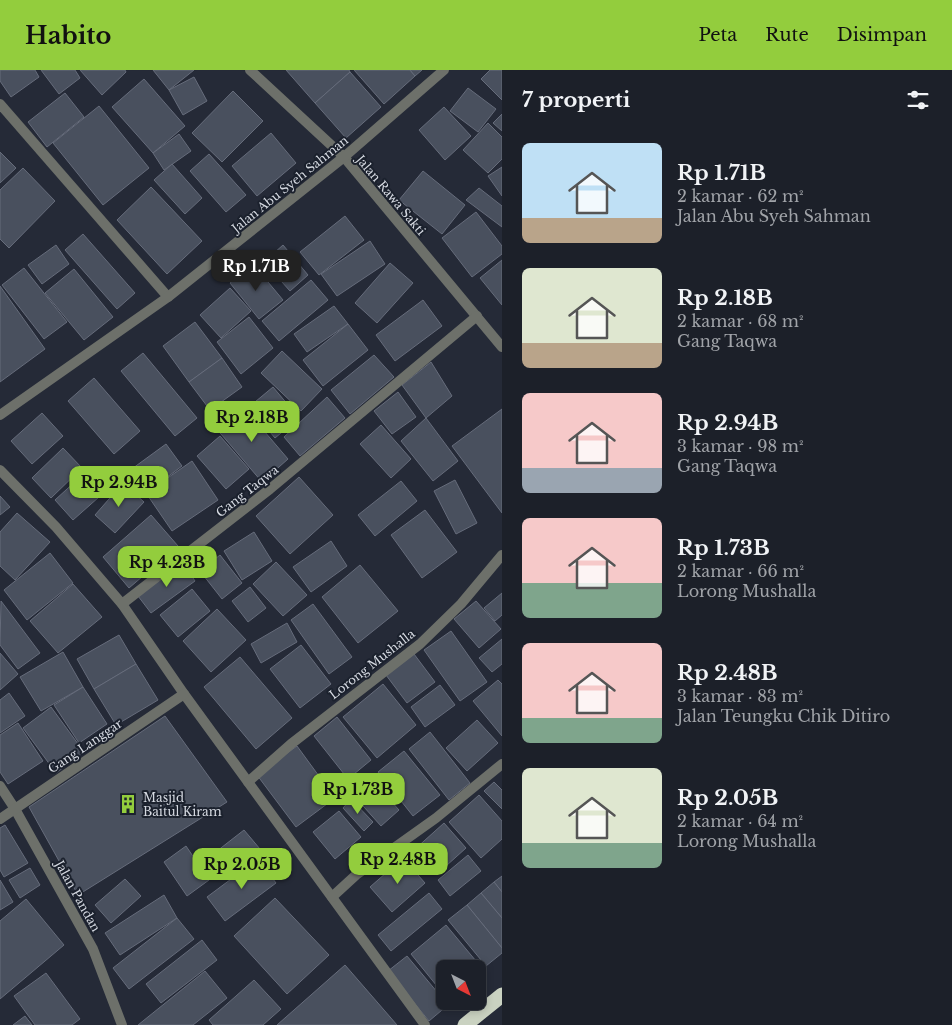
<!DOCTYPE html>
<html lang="id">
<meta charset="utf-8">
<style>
:root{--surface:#1c2029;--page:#292d35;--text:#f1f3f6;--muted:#a0a3a8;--line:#3a3e46;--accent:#93cd3d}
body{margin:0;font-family:"Libre Baskerville",serif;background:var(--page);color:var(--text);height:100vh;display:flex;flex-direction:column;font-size:19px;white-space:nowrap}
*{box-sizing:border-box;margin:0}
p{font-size:16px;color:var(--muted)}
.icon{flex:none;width:28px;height:28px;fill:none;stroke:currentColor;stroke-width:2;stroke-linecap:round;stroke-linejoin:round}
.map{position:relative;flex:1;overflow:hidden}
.side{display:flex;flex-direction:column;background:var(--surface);width:450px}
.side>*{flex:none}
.needle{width:32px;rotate:138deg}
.fabs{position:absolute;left:436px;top:890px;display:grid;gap:10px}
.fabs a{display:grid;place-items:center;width:50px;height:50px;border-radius:8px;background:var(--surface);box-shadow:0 2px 8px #0003,0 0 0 1px var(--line);font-size:25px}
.price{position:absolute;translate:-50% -42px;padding:0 11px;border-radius:10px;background:var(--accent);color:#111;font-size:16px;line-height:32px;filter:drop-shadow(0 1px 2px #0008)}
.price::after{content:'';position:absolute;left:50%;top:30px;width:15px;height:11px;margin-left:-8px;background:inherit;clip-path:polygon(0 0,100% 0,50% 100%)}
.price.active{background:#222;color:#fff}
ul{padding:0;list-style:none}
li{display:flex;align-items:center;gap:15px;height:125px;padding:0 20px}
li span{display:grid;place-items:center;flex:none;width:140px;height:100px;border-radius:8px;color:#555}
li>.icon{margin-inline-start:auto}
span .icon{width:60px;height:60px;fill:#fffc;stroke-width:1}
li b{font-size:21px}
h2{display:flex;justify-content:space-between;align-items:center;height:60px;padding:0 20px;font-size:21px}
header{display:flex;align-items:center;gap:30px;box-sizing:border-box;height:70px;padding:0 25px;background:var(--accent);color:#111}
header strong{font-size:24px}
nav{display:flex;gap:28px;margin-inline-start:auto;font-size:18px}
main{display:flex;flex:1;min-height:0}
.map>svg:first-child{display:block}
.building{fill:#49505e;stroke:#666c7b}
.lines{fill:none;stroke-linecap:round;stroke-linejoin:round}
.street{stroke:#6d706a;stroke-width:10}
.highway{stroke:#cad2c1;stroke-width:15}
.labels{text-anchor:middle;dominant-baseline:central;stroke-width:4;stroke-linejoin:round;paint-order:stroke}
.street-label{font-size:12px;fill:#d5d9e1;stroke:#1b212d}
.poi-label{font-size:12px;fill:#d5d9e1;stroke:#1b212d;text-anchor:start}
</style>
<header>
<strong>Habito</strong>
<nav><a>Peta</a><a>Rute</a><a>Disimpan</a></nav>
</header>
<main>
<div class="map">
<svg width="502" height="955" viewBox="0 0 502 955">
<rect width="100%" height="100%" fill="#252a37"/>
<g class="building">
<path d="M0 0H35L39 7 11 27 0 11Z"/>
<path d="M41 0H75L80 8 59 24Z"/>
<path d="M80 0H125L126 2 102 25Z"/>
<path d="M153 0H194L169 20Z"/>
<path d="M286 0H349L350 2 315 33Z"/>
<path d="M354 0H410L415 6 384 34Z"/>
<path d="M410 0H422L415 6Z"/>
<path d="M490 0H502V30L481 9Z"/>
<path d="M350 2 381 37 346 68 315 33Z"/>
<path d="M194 7 207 31 183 45 169 20Z"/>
<path d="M144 9 185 56 153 83 112 37Z"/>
<path d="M468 18 496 39 478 62 450 41Z"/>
<path d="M233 21 263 51 222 92 192 63Z"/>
<path d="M65 23 84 47 47 77 28 52Z"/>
<path d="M99 36 149 98 103 135 53 73Z"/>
<path d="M444 37 471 66 445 90 419 60Z"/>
<path d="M502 44V61L493 53Z"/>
<path d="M488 53 502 67V89L488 103 463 80Z"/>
<path d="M271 63 296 93 257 126 232 96Z"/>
<path d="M179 64 191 81 164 100 153 83Z"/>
<path d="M0 82 16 98 0 113Z"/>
<path d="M209 84 246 125 226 142 190 101Z"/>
<path d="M172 94 202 128 185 144 154 110Z"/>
<path d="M502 97V126L488 106Z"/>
<path d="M23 98 55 131 9 178 0 169V120Z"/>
<path d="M423 101 465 135 442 164 399 130Z"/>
<path d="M151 117 202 171 167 204 117 150Z"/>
<path d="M479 118 502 136V157L466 130Z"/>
<path d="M476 142 502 176V184L472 207 442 168Z"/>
<path d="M345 146 364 170 319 205 300 182Z"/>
<path d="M83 164 135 223 117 239 65 180Z"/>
<path d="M370 171 385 194 337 226 321 204Z"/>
<path d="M56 175 69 194 42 214 28 195Z"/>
<path d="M283 175 308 205 290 221 264 192Z"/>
<path d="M502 190V235L480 208Z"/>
<path d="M390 193 413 213 377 253 355 233Z"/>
<path d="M253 194 283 230 259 249 230 213Z"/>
<path d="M24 198 67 252 44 269 2 215Z"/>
<path d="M74 199 113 247 84 270 45 223Z"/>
<path d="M311 210 328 230 279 271 262 251Z"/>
<path d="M0 216 45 279 0 312Z"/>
<path d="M230 218 251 241 221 268 200 245Z"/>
<path d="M423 230 442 256 395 291 376 265Z"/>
<path d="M334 236 348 254 307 282 294 264Z"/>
<path d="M249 247 273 278 241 304 217 272Z"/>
<path d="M195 252 222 288 189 312 163 276Z"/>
<path d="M348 254 368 280 323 316 303 290Z"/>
<path d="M282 281 322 319 301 341 261 303Z"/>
<path d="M143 283 197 348 175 366 121 301Z"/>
<path d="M374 285 394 307 350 344 331 320Z"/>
<path d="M222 288 242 317 210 340 189 312Z"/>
<path d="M431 292 452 326 426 348 402 315Z"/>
<path d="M94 308 140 361 114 384 68 331Z"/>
<path d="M273 317 299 348 275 368 249 337Z"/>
<path d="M398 322 416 347 392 364 374 341Z"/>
<path d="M327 327 345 348 300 386 284 367Z"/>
<path d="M241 334 288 389 262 412 215 357Z"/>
<path d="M502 339V443L452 376Z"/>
<path d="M42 343 63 366 32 394 11 371Z"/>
<path d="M426 348 458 391 433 411 401 371Z"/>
<path d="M381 355 411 389 391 408 360 374Z"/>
<path d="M220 366 249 399 226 419 197 386Z"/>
<path d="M166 374 182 396 146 423 129 401Z"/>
<path d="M63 378 82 398 51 428 32 408Z"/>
<path d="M192 391 218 430 172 461 146 423Z"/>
<path d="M90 398 108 419 73 450 55 430Z"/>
<path d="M299 407 333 445 290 484 256 446Z"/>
<path d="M455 410 477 453 456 464 434 421Z"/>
<path d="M401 411 417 431 375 466 358 445Z"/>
<path d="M123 413 144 432 115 463 95 445Z"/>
<path d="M0 426 10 437 0 445Z"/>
<path d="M425 440 457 482 422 508 391 465Z"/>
<path d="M17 443 50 472 15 510 0 496V462Z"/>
<path d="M151 445 178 476 129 518 103 487Z"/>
<path d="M254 462 272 491 242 510 224 481Z"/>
<path d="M331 471 347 496 311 522 293 497Z"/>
<path d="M50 483 73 513 27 550 4 520Z"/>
<path d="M220 485 242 513 222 529 200 501Z"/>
<path d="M276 492 307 525 283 546 253 514Z"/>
<path d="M183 493 195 511 151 543 138 526Z"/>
<path d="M360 495 398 541 358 573 322 527Z"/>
<path d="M73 514 102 547 58 583 30 551Z"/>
<path d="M250 517 266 538 248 552 232 531Z"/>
<path d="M192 519 210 541 178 567 160 545Z"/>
<path d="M502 523V545L495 551 484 538Z"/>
<path d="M1 531 40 583 18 599 0 575Z"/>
<path d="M476 531 501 559 479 578 454 549Z"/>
<path d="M313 534 352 587 329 604 291 550Z"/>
<path d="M217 539 246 570 211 602 183 571Z"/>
<path d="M287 553 297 572 261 593 251 574Z"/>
<path d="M451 561 487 612 460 631 424 580Z"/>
<path d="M119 565 136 594 94 619 77 589Z"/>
<path d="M502 569V594L492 602 479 588Z"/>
<path d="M301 575 331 614 300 638 270 599Z"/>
<path d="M63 582 83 617 41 641 20 607Z"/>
<path d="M0 583 18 604 0 620Z"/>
<path d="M414 584 435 612 407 633 386 605Z"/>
<path d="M240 587 292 648 256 679 204 617Z"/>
<path d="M136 594 158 630 116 655 94 619Z"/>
<path d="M498 610 502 614V666L473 631Z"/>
<path d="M383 614 416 655 377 688 343 647Z"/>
<path d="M440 615 455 635 425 657 411 637Z"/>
<path d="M83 617 107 654 79 673 54 635Z"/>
<path d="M9 623 25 646 0 663V630Z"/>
<path d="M51 637 84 682 56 703 23 658Z"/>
<path d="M165 646 227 732 78 825 29 737Z"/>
<path d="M337 647 371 690 348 709 314 666Z"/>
<path d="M477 650 498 673 467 701 446 678Z"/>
<path d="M18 653 43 691 8 714 0 702V665Z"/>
<path d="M430 662 470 713 449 730 409 679Z"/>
<path d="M297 676 335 728 296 757 257 705Z"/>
<path d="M404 681 440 725 413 746 378 702Z"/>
<path d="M373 711 399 740 381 756 355 727Z"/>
<path d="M494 712 502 720V739L484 721Z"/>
<path d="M479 725 502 751V769L481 788 449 752Z"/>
<path d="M351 729 373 752 364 761 343 738Z"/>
<path d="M339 741 361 767 335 789 313 762Z"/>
<path d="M444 753 466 778 436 805 414 780Z"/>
<path d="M5 755 28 793 4 807 0 800V758Z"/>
<path d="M244 760 260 779 223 808 208 788Z"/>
<path d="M186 776 209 810 187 826 164 792Z"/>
<path d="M468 785 481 801 450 826 438 810Z"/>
<path d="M403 788 425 813 392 842 370 817Z"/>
<path d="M258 789 276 813 225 851 207 827Z"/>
<path d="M30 798 40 815 20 828 9 810Z"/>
<path d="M502 806V822L494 812Z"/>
<path d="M125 809 141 826 111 853 95 835Z"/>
<path d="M0 810 13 832 0 840Z"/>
<path d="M494 812 502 822V848L481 823Z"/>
<path d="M429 823 442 839 391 881 378 865Z"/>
<path d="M481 823 502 848V878L467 835Z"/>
<path d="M164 825 177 848 120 885 105 863Z"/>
<path d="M275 828 329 885 287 924 234 866Z"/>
<path d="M26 829 64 875 0 929V851Z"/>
<path d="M467 835 502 878V883L486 896 448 850Z"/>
<path d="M177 848 194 869 129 919 113 898Z"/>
<path d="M446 855 486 903 478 910V899H445V926L411 884Z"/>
<path d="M202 870 217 890 161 933 146 914Z"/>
<path d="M407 886 448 935 429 951 388 901Z"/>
<path d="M345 895 397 955H277Z"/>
<path d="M205 901 227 928 193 955H138Z"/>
<path d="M46 903 80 949 72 955H35L14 926Z"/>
<path d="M254 910 281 939 263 955H213L209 950Z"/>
<path d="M25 946 32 955H13Z"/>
</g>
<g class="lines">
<g class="street">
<path d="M250 0 344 87 502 277"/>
<path d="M0 34 168 227"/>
<path d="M0 345 168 227 344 87 444 0"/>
<path d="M0 400 56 457 122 534 184 624 425 955"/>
<path d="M122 534 270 419 477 246"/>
<path d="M248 712 291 674 420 574 461 534 502 485"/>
<path d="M0 716 15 739 93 879 122 955"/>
<path d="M0 749 184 624"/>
<path d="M332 827 356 805 436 748 502 694"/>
</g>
<path class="highway" d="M465 955 502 925"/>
</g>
<defs>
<g id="building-bare" transform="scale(1.5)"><path d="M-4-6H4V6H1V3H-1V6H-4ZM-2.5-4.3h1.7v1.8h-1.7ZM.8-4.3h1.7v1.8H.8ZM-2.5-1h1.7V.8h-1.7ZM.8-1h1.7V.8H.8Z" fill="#93cd3d" stroke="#1b212d" stroke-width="2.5" paint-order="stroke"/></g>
</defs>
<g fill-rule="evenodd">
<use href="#building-bare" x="128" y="734"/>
</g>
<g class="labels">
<g class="street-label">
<text transform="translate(290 114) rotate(-39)">Jalan Abu Syeh Sahman</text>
<text transform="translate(391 125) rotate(50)">Jalan Rawa Sakti</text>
<text transform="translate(247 421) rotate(-38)">Gang Taqwa</text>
<text transform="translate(372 594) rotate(-38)">Lorong Mushalla</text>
<text transform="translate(85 676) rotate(-34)">Gang Langgar</text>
<text transform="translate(78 826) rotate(61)">Jalan Pandan</text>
</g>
<g class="poi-label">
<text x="143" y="727">Masjid<tspan x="143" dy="14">Baitul Kiram</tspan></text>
</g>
</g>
</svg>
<div class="fabs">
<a><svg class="needle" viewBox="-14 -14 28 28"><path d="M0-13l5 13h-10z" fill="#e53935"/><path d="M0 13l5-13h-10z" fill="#a0a3a8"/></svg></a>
</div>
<b class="price active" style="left:256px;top:222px">Rp 1.71B</b>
<b class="price" style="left:252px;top:373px">Rp 2.18B</b>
<b class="price" style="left:119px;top:438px">Rp 2.94B</b>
<b class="price" style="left:167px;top:518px">Rp 4.23B</b>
<b class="price" style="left:358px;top:745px">Rp 1.73B</b>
<b class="price" style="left:398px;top:815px">Rp 2.48B</b>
<b class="price" style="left:242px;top:820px">Rp 2.05B</b>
</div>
<section class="side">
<h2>7 properti<svg class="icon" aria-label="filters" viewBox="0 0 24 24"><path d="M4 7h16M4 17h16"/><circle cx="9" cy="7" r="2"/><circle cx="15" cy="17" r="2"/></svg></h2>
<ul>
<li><span style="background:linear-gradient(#bfe0f5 75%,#b9a48a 0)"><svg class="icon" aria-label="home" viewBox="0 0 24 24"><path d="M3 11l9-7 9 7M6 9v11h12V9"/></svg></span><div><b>Rp 1.71B</b><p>2 kamar · 62 m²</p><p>Jalan Abu Syeh Sahman</p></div></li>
<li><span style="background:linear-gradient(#dfe7d0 75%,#b9a48a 0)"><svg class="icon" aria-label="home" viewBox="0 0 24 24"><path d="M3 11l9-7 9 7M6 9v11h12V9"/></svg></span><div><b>Rp 2.18B</b><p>2 kamar · 68 m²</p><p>Gang Taqwa</p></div></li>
<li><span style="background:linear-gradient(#f6c9c9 75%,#9aa5b1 0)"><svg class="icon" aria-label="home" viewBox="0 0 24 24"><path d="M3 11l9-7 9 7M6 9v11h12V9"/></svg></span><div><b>Rp 2.94B</b><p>3 kamar · 98 m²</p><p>Gang Taqwa</p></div></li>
<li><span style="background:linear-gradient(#f6c9c9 65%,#7fa58c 0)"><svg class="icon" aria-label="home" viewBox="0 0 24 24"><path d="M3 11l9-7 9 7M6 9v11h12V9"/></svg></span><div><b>Rp 1.73B</b><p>2 kamar · 66 m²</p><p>Lorong Mushalla</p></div></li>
<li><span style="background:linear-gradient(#f6c9c9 75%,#7fa58c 0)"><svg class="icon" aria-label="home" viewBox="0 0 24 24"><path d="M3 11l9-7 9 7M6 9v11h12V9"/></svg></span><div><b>Rp 2.48B</b><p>3 kamar · 83 m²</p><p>Jalan Teungku Chik Ditiro</p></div></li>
<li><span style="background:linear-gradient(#dfe7d0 75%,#7fa58c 0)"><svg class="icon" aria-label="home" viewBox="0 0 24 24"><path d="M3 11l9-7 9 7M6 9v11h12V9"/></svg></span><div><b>Rp 2.05B</b><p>2 kamar · 64 m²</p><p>Lorong Mushalla</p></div></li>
</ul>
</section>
</main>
